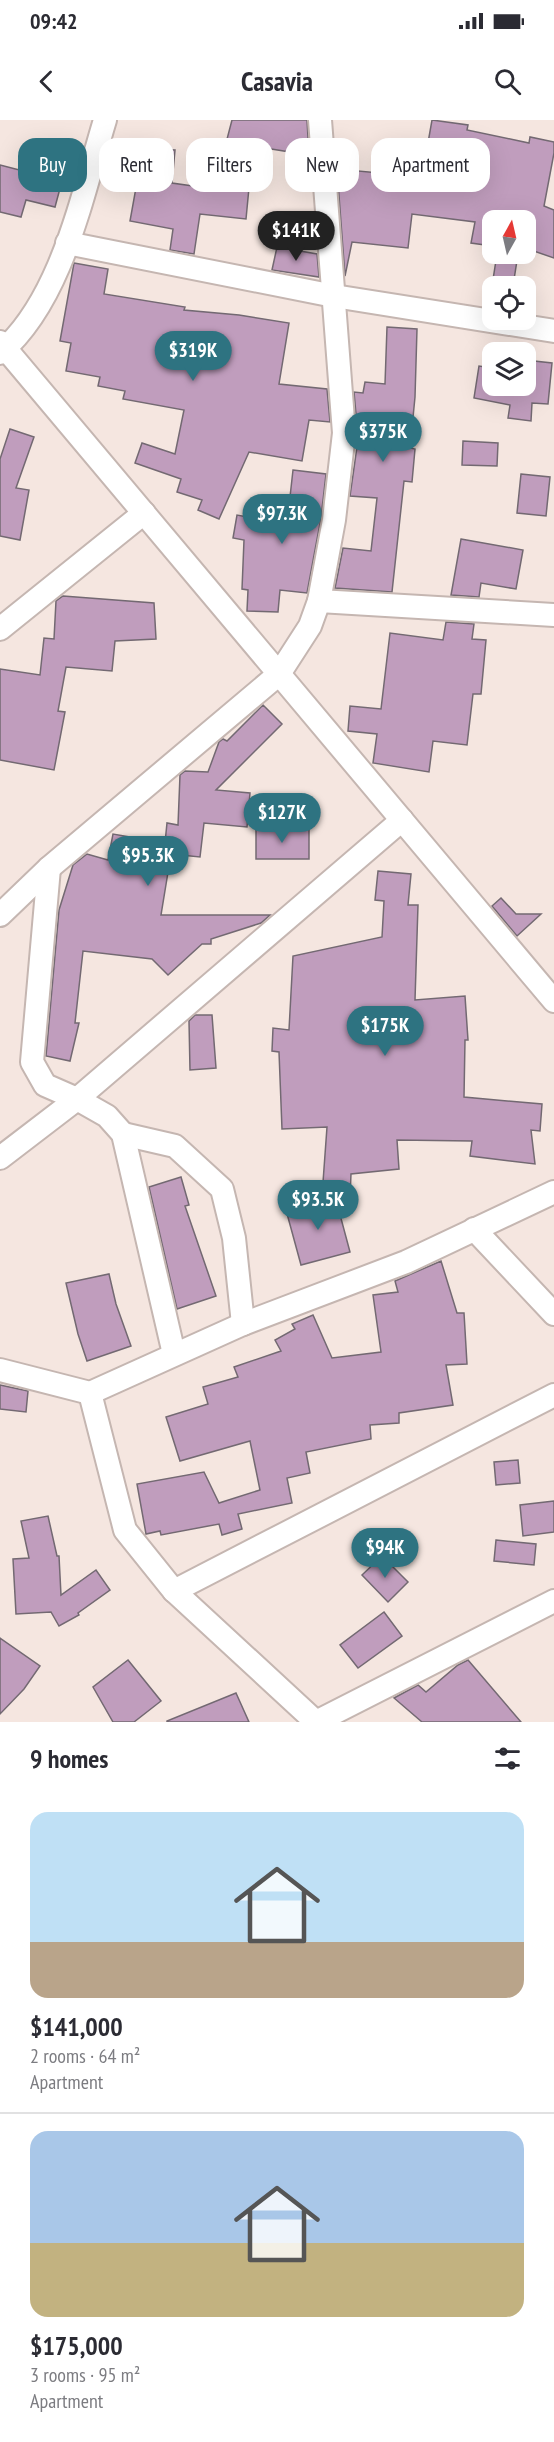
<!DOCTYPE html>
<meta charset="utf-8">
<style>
:root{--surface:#fff;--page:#f7f7f7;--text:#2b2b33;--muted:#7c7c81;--line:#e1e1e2;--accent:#2e7381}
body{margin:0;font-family:"PT Sans Narrow",sans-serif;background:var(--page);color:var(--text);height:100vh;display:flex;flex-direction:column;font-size:22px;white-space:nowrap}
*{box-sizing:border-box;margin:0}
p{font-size:20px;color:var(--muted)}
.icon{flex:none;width:33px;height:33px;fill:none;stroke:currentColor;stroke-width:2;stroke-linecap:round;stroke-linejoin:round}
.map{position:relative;height:1602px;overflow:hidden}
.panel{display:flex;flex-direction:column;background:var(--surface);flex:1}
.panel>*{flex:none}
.top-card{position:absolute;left:18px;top:18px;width:519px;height:54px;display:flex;gap:12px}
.needle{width:39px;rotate:8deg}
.tools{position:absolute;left:482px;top:90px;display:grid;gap:12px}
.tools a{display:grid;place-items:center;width:54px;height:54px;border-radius:12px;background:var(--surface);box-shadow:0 6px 24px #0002;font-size:30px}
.price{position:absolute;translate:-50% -51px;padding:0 14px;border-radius:21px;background:var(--accent);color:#fff;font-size:20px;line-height:39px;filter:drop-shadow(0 2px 3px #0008)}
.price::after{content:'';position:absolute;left:50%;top:36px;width:18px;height:14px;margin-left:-9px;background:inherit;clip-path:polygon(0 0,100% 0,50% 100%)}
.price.current{background:#222;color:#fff}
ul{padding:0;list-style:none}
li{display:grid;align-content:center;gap:12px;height:318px;padding:0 30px}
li+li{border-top:2px solid var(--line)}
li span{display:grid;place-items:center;height:186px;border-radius:18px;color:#555}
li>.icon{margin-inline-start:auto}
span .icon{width:108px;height:108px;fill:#fffc;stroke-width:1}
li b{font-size:26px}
h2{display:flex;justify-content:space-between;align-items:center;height:72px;padding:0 30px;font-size:26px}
.tag{padding:0 21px;border-radius:18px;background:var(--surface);box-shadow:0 6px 24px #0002;font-size:21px;line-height:54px}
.tag.current{background:var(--accent);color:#fff}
.status{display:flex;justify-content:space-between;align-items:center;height:42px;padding:0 30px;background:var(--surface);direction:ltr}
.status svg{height:16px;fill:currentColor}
header{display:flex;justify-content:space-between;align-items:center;height:78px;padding:0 30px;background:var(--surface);font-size:27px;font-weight:700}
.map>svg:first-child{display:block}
.building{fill:#c09dbd;stroke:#736972;stroke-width:1.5}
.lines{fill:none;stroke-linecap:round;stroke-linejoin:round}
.street-casing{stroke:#c5b6b1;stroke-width:26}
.street{stroke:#fff;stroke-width:22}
</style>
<div class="status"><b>09:42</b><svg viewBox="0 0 49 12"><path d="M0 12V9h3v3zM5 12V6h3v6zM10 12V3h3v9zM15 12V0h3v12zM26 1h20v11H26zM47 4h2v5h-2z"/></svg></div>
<header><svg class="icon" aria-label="back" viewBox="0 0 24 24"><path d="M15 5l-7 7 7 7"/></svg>Casavia<svg class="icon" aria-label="search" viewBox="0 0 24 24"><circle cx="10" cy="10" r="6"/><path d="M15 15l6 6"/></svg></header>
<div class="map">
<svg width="554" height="1602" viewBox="0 0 554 1602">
<rect width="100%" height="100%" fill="#f5e6e0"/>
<g class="building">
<path d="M232 0H307L309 35 253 26 246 99 200 94 194 134 170 130 173 109 130 101 137 62 149 64 152 29 175 30 172 63 214 69Z"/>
<path d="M432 0 468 5 467 10 529 23 530 17 554 22V33L544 86 554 90V138L525 128V100H492V126L471 123 475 102 412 94 408 128 352 122 345 156 337 49 422 57Z"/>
<path d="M0 45 62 61 55 87 26 80 21 97 0 92Z"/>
<path d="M277 127 317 134 319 157 272 150Z"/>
<path d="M497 134H518L513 166H492Z"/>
<path d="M74 143 108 149 104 174 185 187 184 190 239 195 289 203 279 264 327 269 330 302 309 300 302 341 249 332 219 399 198 390 202 380 177 372 181 359 135 343 142 323 175 334 184 290 123 279 125 271 98 266 100 257 66 251 71 223 60 221Z"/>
<path d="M387 207 417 209 415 277 410 328 415 329 412 362 404 361 392 472 335 468 343 428 371 431 377 378 350 376 360 306 357 305 354 272 363 273 365 262 385 264Z"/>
<path d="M525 240 552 243 548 284 532 283 531 301 508 298 510 285 474 278 479 246 492 248V266H525Z"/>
<path d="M10 309 34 317 16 368 29 370 20 420 0 416V339Z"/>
<path d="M463 321 498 323 497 346 462 345Z"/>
<path d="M293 350 326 354 321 398 307 473 280 470 278 492 247 491 248 470 242 469 244 420 233 418 237 395 287 404Z"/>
<path d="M521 354 550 357 546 396 517 393Z"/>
<path d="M461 419 523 430 516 469 481 463 479 477 451 475Z"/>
<path d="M63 476 154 483 156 519 115 521 112 551 66 547 58 591 65 592 54 650 0 640V549L40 555 44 518 54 519 56 481Z"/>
<path d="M446 502 474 504 472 519 486 520 481 574H473L467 625 433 621 429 652 373 643 377 614 348 611 350 586 381 589 390 513 443 520Z"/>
<path d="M263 585 282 604 216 670 250 673 247 707 204 703 200 737 171 734 161 795H270L261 803 211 819V824H202L168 855 152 839 83 831 75 903H79L70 941 46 936 59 790 73 745 87 734 108 740 113 714 165 723 167 703 178 705 180 655 185 651 208 652 219 622 223 619 227 621Z"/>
<rect x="256" y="709" width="53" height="30"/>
<path d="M378 751 411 754 408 785H418L415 880 465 876 468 920H465L464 977 542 984 540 1011 531 1010 535 1044 470 1036 472 1021 397 1020 399 1049 351 1054 350 1077 322 1076 327 1007 282 1009 279 932 272 931 273 908 289 910 293 836 382 817 384 781 375 780Z"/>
<path d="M501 778 516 794H541L517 816 492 786Z"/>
<path d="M195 895H212L216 948 190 950 189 901Z"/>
<path d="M181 1057 189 1085 185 1086 216 1176 177 1189 149 1067Z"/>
<path d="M335 1076 350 1132 301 1145 286 1090Z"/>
<path d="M441 1141 457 1193H464L467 1244 446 1245 453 1285 399 1293V1303L370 1305 371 1319 306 1332 310 1353 287 1358 292 1383 238 1394 242 1409 222 1415 219 1404 161 1415 160 1411 146 1414 137 1364 204 1352 219 1383 260 1370 250 1321 180 1341 166 1297 208 1284 203 1267 238 1257 234 1247 281 1231 275 1220 295 1209 292 1204 313 1195 332 1238 381 1232 373 1175 398 1172 395 1161Z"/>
<path d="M109 1154 116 1184 131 1226 87 1241 78 1214 66 1163Z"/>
<path d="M0 1265 28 1271 26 1292 0 1289Z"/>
<path d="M518 1340 520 1363 496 1365 494 1342Z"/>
<path d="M554 1381V1412L523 1416 520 1385Z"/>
<path d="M48 1396 57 1436H59L61 1475 96 1450 110 1470 78 1493 79 1495 59 1506 51 1492 16 1494 13 1439 29 1438 21 1401Z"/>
<path d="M496 1420 536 1424 534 1445 494 1441Z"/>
<path d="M382 1436 408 1462 388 1482 362 1455Z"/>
<path d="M384 1492 402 1516 358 1548 340 1525Z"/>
<path d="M0 1518 40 1546 24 1569 0 1594Z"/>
<path d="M128 1540 161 1581 134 1602H113L93 1567Z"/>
<path d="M468 1540 521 1602H422L394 1578 418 1565 426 1572 458 1545Z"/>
<path d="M236 1573 249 1602H167V1601Z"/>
</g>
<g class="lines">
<g class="street-casing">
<g id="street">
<path d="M67 123 334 176 554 211"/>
<path d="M0 222 554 881"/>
<path d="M0 233C62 180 82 75 105 0"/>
<path d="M319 481 554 495"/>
<path d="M0 509 144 393"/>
<path d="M49 748 32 942 45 965 77 979 107 996 123 1014 174 1234"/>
<path d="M0 795 49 748 279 554 310 506 319 481 334 400 344 313 320 0"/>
<path d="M123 1014 175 1026 222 1069 234 1118 243 1204"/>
<path d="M0 1038 77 979 402 700"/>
<path d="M474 1109 554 1194"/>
<path d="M0 1250 90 1273 243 1204 406 1142 554 1072"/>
<path d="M90 1273 125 1410 174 1471 316 1602"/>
<path d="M174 1471 554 1275"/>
<path d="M316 1602 554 1481"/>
</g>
</g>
<use href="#street" class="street"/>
</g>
</svg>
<div class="tools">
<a><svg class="needle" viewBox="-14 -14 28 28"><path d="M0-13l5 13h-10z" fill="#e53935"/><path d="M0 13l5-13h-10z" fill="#7c7c81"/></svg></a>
<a><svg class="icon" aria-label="locate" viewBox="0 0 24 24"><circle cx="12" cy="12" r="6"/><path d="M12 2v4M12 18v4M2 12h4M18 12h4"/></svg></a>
<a><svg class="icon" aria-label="layers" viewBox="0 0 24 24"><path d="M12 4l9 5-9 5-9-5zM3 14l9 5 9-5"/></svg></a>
</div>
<b class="price current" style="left:296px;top:142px">$141K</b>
<b class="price" style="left:193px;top:262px">$319K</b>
<b class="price" style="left:383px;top:343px">$375K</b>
<b class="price" style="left:282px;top:425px">$97.3K</b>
<b class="price" style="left:282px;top:724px">$127K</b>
<b class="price" style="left:148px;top:767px">$95.3K</b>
<b class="price" style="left:385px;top:937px">$175K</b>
<b class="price" style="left:318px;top:1111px">$93.5K</b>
<b class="price" style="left:385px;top:1459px">$94K</b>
<div class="top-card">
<a class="tag current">Buy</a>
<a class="tag">Rent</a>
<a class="tag">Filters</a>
<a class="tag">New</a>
<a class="tag">Apartment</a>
</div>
</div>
<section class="panel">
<h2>9 homes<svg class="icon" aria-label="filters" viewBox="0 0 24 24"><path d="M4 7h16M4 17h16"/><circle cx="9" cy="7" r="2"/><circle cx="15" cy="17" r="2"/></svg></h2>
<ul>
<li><span style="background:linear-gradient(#bfe0f5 70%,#b9a48a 0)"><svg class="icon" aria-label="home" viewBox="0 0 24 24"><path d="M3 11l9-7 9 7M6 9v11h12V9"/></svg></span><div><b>$141,000</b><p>2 rooms · 64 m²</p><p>Apartment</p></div></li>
<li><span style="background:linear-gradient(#a9c7e8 60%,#c2b280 0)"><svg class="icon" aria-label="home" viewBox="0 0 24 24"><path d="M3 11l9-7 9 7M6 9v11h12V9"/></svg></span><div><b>$175,000</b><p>3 rooms · 95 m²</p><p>Apartment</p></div></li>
</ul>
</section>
